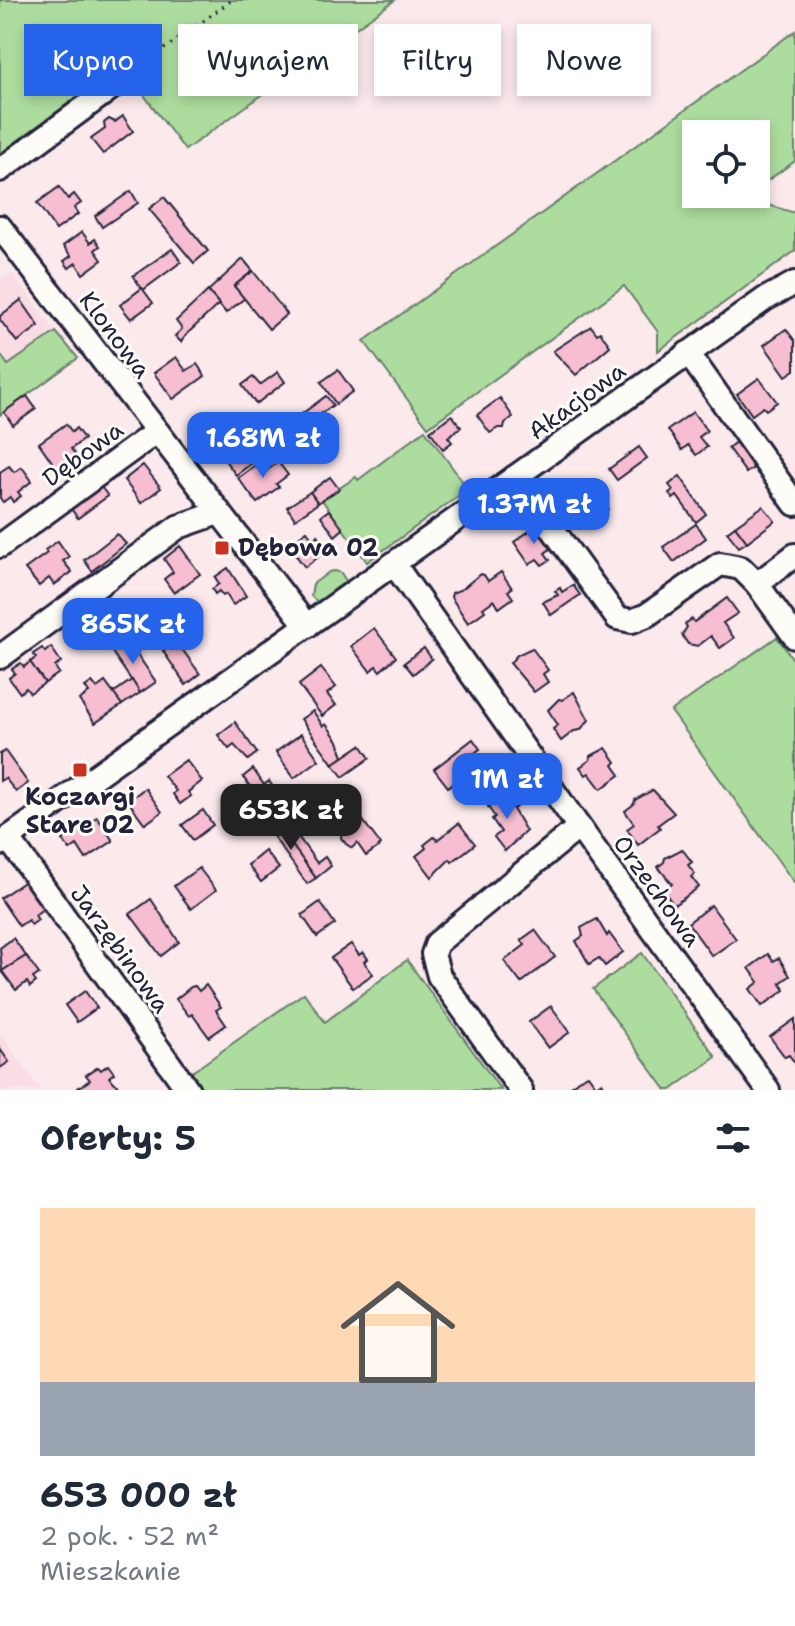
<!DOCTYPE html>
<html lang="pl">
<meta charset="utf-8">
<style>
:root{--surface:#fff;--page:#f6f6f7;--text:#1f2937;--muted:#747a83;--line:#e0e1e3;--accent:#2563eb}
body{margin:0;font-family:"Shantell Sans",sans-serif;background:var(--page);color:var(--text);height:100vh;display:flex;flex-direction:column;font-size:30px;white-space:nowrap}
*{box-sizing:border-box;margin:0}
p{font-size:26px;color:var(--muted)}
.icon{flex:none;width:44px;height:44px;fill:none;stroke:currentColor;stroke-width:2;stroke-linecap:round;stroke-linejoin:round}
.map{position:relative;height:1090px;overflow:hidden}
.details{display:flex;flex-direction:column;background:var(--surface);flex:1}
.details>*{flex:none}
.guide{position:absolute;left:24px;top:24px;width:748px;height:72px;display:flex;gap:16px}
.buttons{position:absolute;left:682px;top:120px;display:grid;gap:16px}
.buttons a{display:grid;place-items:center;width:88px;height:88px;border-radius:0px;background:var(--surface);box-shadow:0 4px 12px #0003;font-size:40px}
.price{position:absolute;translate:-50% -68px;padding:0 18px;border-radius:16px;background:var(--accent);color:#fff;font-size:26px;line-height:52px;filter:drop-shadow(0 2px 4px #0008)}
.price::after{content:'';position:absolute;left:50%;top:48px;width:24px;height:18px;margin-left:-12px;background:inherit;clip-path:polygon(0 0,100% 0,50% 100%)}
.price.on{background:#222;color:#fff}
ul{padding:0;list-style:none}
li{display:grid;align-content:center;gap:16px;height:424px;padding:0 40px}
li+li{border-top:2px solid var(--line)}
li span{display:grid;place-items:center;height:248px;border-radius:0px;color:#555}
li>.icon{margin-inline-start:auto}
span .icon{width:144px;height:144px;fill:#fffc;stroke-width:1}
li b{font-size:34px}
h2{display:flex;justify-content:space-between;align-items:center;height:96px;padding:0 40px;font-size:34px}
.chip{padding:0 28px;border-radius:0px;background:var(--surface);box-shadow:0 4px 12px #0003;font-size:28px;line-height:72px}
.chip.on{background:var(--accent);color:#fff}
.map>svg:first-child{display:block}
.built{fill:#fadce4}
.green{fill:#addd9e;stroke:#68806c;stroke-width:2;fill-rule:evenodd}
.building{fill:#f7bed1;stroke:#22223b;stroke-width:2}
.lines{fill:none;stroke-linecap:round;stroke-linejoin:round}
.minor-casing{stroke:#22223b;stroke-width:28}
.path{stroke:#22223b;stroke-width:3;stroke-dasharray:2 6;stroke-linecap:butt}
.minor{stroke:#fdfcf7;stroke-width:22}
.poi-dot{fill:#c8321e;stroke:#fdfcf7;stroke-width:3}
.labels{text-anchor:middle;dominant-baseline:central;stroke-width:6;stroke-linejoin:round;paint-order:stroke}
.street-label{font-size:24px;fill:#22223b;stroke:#fdfcf7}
.poi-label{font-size:24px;font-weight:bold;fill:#22223b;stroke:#fdfcf7;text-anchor:start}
</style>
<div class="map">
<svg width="795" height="1090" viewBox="0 0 795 1090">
<rect width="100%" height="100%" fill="#fbe9ec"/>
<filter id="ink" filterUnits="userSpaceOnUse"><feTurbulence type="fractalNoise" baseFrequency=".0125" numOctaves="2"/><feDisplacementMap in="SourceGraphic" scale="16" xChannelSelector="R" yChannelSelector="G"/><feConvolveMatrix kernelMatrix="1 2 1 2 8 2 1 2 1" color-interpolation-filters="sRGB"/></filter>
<g filter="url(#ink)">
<g class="built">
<path d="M12 273 56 332 8 365 0 354V281Z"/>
<path d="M0 1033 40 1090H0Z"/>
</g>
<g class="green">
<path d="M0 0H395L185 150 126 71 0 160Z"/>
<path d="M795 31V161L756 189 768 205 795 213V251L658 351V332L624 286 428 427 364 341ZM696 134H756V194H696Z"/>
<path d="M56 332 78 358 0 415V354L8 365Z"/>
<path d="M425 430 468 489 367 562 322 500 356 477 358 480Z"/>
<path d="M335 571 341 573 346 581 322 600 316 601 311 596 313 584 329 572Z"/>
<path d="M777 637 795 662V884L671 711Z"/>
<path d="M642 953 716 1057 671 1090H666L593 989Z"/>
<path d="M407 960 501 1090H198L188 1075 304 993 325 1022Z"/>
</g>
<g class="building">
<path d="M123 116 133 131 103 154 91 139 105 129 104 123 109 119 115 122Z"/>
<path d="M59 187 68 199 74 194 81 203 74 208 78 214 56 230 37 203Z"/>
<path d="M131 191 138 203 102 227 95 216Z"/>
<path d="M164 197 208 251 194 263 149 209Z"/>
<path d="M82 232 90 243 95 239 100 246 95 250 102 260 83 274 76 263 69 268 64 261 71 256 63 246Z"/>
<path d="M172 249 181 262 143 290 133 276Z"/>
<path d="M243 259 253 271 234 286 245 298 226 313 208 291Z"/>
<path d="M253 271 287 314 269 329 234 286Z"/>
<path d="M142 288 153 303 131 319 120 305Z"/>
<path d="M208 291 219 304 188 333 181 342 175 336 182 329 176 321Z"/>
<path d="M21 300 39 326 17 342 0 320V316Z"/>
<path d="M591 326 597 334 600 332 610 346 576 375 553 351Z"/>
<path d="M786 329 795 341V370L786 376 764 345Z"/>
<path d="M176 357 186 371 197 364 205 376 173 399 154 373Z"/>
<path d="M338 370 353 391 336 404 321 382Z"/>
<path d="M278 372 285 382 256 404 242 385 253 377 260 385Z"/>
<path d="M759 378 777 402 766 410 763 407 752 415 737 394Z"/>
<path d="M27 396 36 409 13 425 4 412Z"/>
<path d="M326 396 333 405 301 428 295 419Z"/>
<path d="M500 398 513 417 505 423 504 428H498L490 433 477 415Z"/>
<path d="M693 412 707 431 699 437 707 447 696 455 688 445 682 450 668 430Z"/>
<path d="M452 415 461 427 448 437 452 442 443 449 430 431Z"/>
<path d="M317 421 325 433 312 443 303 431Z"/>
<path d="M66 424 72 432 76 428 84 439 71 449 75 454 70 458 73 462 59 472 39 443Z"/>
<path d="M239 441 248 453 258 445 264 454 236 475 221 455Z"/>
<path d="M737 441 756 466 746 473 728 448Z"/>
<path d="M639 447 647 458 617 480 609 469Z"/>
<path d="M260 462 266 471 278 462 288 475 276 484 279 487 257 503 238 478Z"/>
<path d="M143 465 161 488 141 503 124 480Z"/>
<path d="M9 466 14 472 22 467 32 481 18 492 21 496 13 502 10 497 3 502 0 498V472Z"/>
<path d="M680 476 706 514 696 522 677 496 673 499 669 493 673 490 669 485Z"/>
<path d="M330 477 339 489 318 503 310 492Z"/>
<path d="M585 485 594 497 597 495 608 509 588 524 585 520 577 527 566 512 572 507 566 498Z"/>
<path d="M101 487 108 496 78 518 71 509Z"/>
<path d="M310 492 318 503 295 519 287 507Z"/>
<path d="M763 506 775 521 747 542 735 526Z"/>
<path d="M329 510 343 529 335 536 321 516Z"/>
<path d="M696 524 706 538 674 562 663 547Z"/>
<path d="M538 525 553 547 545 553 550 560 542 565 537 559 529 564 514 542Z"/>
<path d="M735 526 747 542 739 547 727 532Z"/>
<path d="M307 531 313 539 318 535 329 549 305 567 288 545Z"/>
<path d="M117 534 126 544 92 571 84 560Z"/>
<path d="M58 541 69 557 63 561 72 572 54 585 49 578 39 586 25 569 47 553 45 550Z"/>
<path d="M180 546 200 574 174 593 164 579 173 572 164 559Z"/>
<path d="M228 568 246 596 233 605 226 594 223 596 219 591 215 594 212 589 219 584 215 577Z"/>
<path d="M501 572 512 588 508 591 513 598 499 608 494 600 483 608 485 611 468 623 451 597 452 593 462 589 480 574 484 575 488 581Z"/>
<path d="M573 585 580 595 551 615 543 602 558 595 555 591 560 588 562 592Z"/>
<path d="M727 598 738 613 723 623 734 638 720 648 711 636 698 646 688 644 682 635 687 627 685 624 692 619 694 622Z"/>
<path d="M374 628 396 657 380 671 376 666 370 671 351 646Z"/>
<path d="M126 638 156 682 140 693 110 649Z"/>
<path d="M174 638 200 674 186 685 163 651 166 649 164 645Z"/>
<path d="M51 647 61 662 55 667 59 673 45 683 30 662 36 658 33 654 42 648 45 652Z"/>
<path d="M424 648 432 659 413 674 404 663Z"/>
<path d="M532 648 548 670 543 674 548 682 534 692 510 663 517 655Z"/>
<path d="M30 662 45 683 30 693 26 688 20 693 9 678 15 673 12 669 21 663 24 667Z"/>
<path d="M321 668 336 687 327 694 336 705 322 716 299 685Z"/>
<path d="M132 680 140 693 122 705 113 693Z"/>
<path d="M92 682 97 688 105 682 122 705 95 723 79 700 89 693 85 687Z"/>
<path d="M574 692 589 720 580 730 574 731 561 741 553 729 558 725 548 710 559 699 562 700Z"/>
<path d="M313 711 323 726 326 724 338 741 343 757 333 764 301 719Z"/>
<path d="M235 722 257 753 248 760 234 745 229 749 218 735Z"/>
<path d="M301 734 319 760 294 778 276 752Z"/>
<path d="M473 739 480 749 472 755 483 769 460 786 456 781 448 787 434 769Z"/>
<path d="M361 745 370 758 343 777 333 764Z"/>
<path d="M606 748 616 762 613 765 620 775 601 789 589 773 586 775 580 767 590 760 591 756Z"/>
<path d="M5 751 28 783 16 792 5 778 0 781V754Z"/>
<path d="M186 760 202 781 188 792 191 796 180 804 173 794 176 791 164 776Z"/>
<path d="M253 769 264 785 269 781 273 787 268 791 277 803 267 810 243 777Z"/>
<path d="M250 787 274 820 258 832 254 825 246 824 242 819 244 815 232 797Z"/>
<path d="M145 788 162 812 145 824 128 801Z"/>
<path d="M653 790 674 813 658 825 660 828 638 845 627 829 634 824 625 811 634 804 635 800Z"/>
<path d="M509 791 519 805 513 809 526 831 505 851 494 837 501 832 492 819 495 817 488 807Z"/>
<path d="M347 799 381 845 366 856 357 843 352 848 346 844 341 838 342 829 337 828 327 814Z"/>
<path d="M203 810 213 825 193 840 182 825Z"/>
<path d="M97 817 113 841 86 859 77 845 70 850 63 840Z"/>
<path d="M274 820 316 878 307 884 266 826Z"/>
<path d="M459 823 475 844 452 862 450 859 432 877 416 856 426 848 424 845 434 837 437 840Z"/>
<path d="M296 825 301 832 297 835 317 863 325 857 331 866 316 878 284 834Z"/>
<path d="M682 849 692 862 688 865 695 874 691 877 699 887 674 905 663 890 672 884 658 867 664 862 665 858Z"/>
<path d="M265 851 279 868 261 882 248 865Z"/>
<path d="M199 868 216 890 191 909 174 886Z"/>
<path d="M25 881 44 908 35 915 38 920 31 925 28 920 19 926 0 898Z"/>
<path d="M151 899 179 942 161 956 130 914Z"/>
<path d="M320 902 335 924 317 937 302 915Z"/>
<path d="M711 905 736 939 712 956 688 923Z"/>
<path d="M597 919 607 936 609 933 623 952 605 966 599 958 589 964 576 941 583 936 581 928Z"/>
<path d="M535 930 555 957 521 983 504 961 525 945 521 940Z"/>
<path d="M13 938 26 956 2 971 0 948Z"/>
<path d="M351 944 359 955 363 952 368 959 364 962 373 974 353 988 331 958Z"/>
<path d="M768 954 773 961 779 958 790 976 780 983 785 990 762 1006 750 989 759 982 749 968Z"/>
<path d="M26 956 39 974 33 978 36 982 30 987 27 982 16 990 2 971Z"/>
<path d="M206 985 221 1007 216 1010 226 1025 209 1037 192 1014 189 1016 176 999 191 987 195 986 199 991Z"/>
<path d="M85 991 97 1008 77 1022 65 1005Z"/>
<path d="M551 1006 570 1032 548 1048 529 1022Z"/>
<path d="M795 1019V1063L789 1055 785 1057 770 1037Z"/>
<path d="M0 1049 9 1062 0 1068Z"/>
<path d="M108 1065 114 1073 109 1077 121 1089 80 1090 78 1088 90 1080 86 1075 98 1067 101 1070Z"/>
<path d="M588 1075 596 1086 602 1082 607 1090H572L570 1087 578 1080Z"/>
</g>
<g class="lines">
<g class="minor-casing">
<g id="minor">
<path d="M0 170 122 80"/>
<path d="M0 227 307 626"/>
<path d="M688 353 795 504"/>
<path d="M515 477 617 618 632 621 647 615 720 564 741 568 757 584"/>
<path d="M0 546 156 432"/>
<path d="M795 555 757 584 795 637"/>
<path d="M394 564 579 827 768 1090"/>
<path d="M0 657 178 527 218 513"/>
<path d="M8 838 188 1090"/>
<path d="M0 844 765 299 795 283"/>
<path d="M521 1090 439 976 433 954 437 943 579 827"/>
</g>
</g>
<path class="path" d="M138 68 232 0"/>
<use href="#minor" class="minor"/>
</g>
</g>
<g class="poi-dot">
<rect x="214" y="540" width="16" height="16" rx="4"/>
<rect x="72" y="762" width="16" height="16" rx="4"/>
</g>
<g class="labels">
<g class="street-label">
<text transform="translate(115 335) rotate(53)">Klonowa</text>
<text transform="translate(577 401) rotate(-36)">Akacjowa</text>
<text transform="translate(83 454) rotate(-36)">Dębowa</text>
<text transform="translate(657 891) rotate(54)">Orzechowa</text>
<text transform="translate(120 949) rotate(54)">Jarzębinowa</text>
</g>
<g class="poi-label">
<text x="238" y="548">Dębowa 02</text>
<text x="80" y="797" text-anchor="middle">Koczargi<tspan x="80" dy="28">Stare 02</tspan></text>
</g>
</g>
</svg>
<div class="buttons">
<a><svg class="icon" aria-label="locate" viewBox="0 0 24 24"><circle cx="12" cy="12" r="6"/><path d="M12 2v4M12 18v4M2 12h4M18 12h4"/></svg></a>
</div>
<b class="price" style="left:263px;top:480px">1.68M zł</b>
<b class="price" style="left:534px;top:546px">1.37M zł</b>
<b class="price" style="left:133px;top:666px">865K zł</b>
<b class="price" style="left:507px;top:821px">1M zł</b>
<b class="price on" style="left:291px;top:852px">653K zł</b>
<div class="guide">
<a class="chip on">Kupno</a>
<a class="chip">Wynajem</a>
<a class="chip">Filtry</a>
<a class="chip">Nowe</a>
</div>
</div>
<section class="details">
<h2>Oferty: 5<svg class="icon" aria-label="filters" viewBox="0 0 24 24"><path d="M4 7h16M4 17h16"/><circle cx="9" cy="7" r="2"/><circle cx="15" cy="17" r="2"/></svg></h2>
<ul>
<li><span style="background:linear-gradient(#ffd9b3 70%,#9aa5b1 0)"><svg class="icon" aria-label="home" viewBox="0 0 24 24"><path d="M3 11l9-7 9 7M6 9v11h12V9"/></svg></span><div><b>653 000 zł</b><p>2 pok. · 52 m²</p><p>Mieszkanie</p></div></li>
</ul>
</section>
